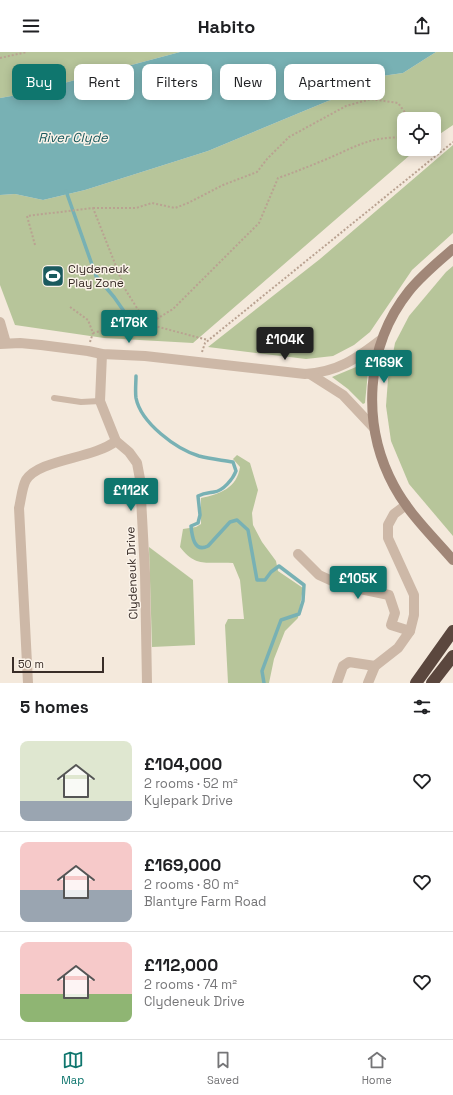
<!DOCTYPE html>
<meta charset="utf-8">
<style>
:root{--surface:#fff;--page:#f6f6f6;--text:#202124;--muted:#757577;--line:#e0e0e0;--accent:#0f766e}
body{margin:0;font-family:"Space Grotesk",sans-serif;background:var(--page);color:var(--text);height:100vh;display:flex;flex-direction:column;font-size:15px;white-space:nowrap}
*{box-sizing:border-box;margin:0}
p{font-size:13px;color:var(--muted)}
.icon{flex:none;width:22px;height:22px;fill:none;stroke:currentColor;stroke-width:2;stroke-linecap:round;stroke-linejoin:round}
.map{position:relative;height:631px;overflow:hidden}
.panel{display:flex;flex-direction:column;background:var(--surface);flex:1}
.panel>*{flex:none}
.top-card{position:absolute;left:12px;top:12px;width:429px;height:36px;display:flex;gap:8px}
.buttons{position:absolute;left:397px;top:60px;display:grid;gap:8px}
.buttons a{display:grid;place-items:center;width:44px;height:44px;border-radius:8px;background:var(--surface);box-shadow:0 2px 10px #0003;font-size:20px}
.scale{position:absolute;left:12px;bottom:10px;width:92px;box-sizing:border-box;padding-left:4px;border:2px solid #392d28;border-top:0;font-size:11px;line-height:14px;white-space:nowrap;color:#392d28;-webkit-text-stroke:3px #fbf3e9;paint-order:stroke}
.price{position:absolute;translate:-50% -34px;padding:0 9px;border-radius:4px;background:var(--accent);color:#fff;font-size:13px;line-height:26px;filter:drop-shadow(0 1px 2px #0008)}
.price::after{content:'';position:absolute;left:50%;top:24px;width:12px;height:9px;margin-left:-6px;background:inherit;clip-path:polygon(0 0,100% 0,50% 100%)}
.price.selected{background:#222;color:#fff}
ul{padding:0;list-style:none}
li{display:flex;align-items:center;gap:12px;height:100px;padding:0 20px}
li+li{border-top:1px solid var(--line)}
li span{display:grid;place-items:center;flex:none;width:112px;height:80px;border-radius:8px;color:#555}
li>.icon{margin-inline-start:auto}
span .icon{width:48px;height:48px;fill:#fffc;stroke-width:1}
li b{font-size:17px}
h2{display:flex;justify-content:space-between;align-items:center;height:48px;padding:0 20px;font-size:17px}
.pill{padding:0 14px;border-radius:8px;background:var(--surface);box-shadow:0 2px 10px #0003;font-size:14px;line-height:36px}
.pill.selected{background:var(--accent);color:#fff}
header{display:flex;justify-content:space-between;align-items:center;height:52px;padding:0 20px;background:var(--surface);font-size:18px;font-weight:800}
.menu{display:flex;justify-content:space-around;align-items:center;height:56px;border-top:1px solid var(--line);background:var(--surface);font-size:11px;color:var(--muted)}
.menu a{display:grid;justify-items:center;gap:2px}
.menu .selected{color:var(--accent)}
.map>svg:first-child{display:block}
.green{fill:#b7c59a}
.water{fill:#78b1b4}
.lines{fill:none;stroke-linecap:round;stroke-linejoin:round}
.stream{stroke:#78b1b4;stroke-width:3.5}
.path{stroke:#b9a291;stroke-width:2;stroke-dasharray:2 2;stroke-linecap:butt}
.service{stroke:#cdb8a7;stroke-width:6}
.minor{stroke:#cdb8a7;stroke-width:10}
.tertiary{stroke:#cdb8a7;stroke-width:10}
.secondary{stroke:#a18778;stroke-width:10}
.motorway{stroke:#5b473e;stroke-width:12}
.labels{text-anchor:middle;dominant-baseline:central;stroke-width:3;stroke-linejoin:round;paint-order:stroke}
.poi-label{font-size:12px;fill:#392d28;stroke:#fbf3e9;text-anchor:start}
.street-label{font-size:12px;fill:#392d28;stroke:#fbf3e9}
.water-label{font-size:13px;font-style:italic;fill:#1a5a5e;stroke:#fbf3e9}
</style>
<header><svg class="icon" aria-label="menu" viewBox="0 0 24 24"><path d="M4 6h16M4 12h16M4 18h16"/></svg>Habito<svg class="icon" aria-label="share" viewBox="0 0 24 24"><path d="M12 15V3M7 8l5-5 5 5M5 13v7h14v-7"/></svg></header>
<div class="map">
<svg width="453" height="631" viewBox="0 0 453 631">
<rect width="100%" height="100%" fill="#f4e9dc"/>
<g class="green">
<path d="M0 0H180L23 42 0 46Z"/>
<path d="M436 0H453V73L434 86V67H404V97H417L193 291 104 286 15 273 0 233V143L15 142 43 148 85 138 208 99 328 49 347 43 368 26 403 21Z"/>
<path d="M453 93V181L412 218 370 280 354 293 333 304 306 307 208 295 320 207Z"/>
<path d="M453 214V484L409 432 391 389 386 354 388 327 395 291 409 264 446 220Z"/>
<path d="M367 308 369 309 365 351 363 352 348 337 332 325 356 315Z"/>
<path d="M237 403 250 411 258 438 252 461 253 473 262 490 276 509 278 519 303 536 298 566 285 579 274 607 269 631H228L225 573 228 567H244L240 528 233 511C208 509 197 517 180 495L183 477 196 475 201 472V446C220 442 237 436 240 415L233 407Z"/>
<path d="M149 495 193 528 195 593 152 595Z"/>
</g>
<path class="water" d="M180 0H436L403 21 368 26 347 43 328 49 208 99 85 138 43 148 15 142 0 143V46L23 42Z"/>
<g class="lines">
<g class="stream">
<path d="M66 139 96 224 114 245 135 275"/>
<path d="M136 324C136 331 135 339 136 346 141 371 176 397 199 404 210 407 222 408 233 410L236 419C233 427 223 439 214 440 208 441 204 441 198 444L200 463 198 471 191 474C192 484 194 501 208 494L230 470 237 468 248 478 257 528H265L271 520 279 514 304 533 303 549 299 562 281 568 262 619 264 631"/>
</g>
<g class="path">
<path d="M0 6 27 0"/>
<path d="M431 97 439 101"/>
<path d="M93 156H136L152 151 175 156 188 151 223 133 257 120 267 107 289 85 346 54 371 47 398 51 410 67"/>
<path d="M35 193 27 164 93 156 125 237 147 272 208 288"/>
<path d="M70 255 88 268 93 281 101 279 124 282 137 279 173 257 259 171 278 126C293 121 307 115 322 109 352 97 370 83 404 86"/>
<path d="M90 290 93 281"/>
<path d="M202 300 205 291 453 90"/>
</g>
<path class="service" d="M54 346 81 350 100 349"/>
<g class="minor">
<path d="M0 270 6 291"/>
<path d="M102 302 100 349 116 389 129 400 137 411 140 427 145 521 147 631"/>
<path d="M298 502 319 523 341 533 389 543 395 561 391 573 410 579"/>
<path d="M28 631 19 456C21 448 22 435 26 428 39 407 93 407 116 389"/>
<path d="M337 631 343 614 349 610 375 614"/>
<path d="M368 631 375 614 398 596 410 579 414 563V543L388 486V473L394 462 406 453"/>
</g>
<g class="tertiary">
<path d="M0 292 20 291 41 293 88 299 102 302 145 304 305 322C338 320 356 307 382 287"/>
<path d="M310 322 343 343 374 376"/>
</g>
<path class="secondary" d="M453 197C438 210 422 223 409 239 365 294 361 373 394 434 409 462 433 485 453 508"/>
<g class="motorway">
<path d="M416 631 453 579"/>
<path d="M432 631 453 604"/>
</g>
</g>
<defs>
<g id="stadium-square" transform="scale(1.15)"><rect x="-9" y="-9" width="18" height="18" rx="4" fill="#1a5a5e" stroke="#fbf3e9"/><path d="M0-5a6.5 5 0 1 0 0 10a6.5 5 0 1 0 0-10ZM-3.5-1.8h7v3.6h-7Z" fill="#fff"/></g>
</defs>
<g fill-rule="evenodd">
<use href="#stadium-square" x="53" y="224"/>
</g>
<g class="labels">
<g class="poi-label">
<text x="68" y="217">Clydeneuk<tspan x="68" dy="14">Play Zone</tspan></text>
</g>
<g class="street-label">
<text transform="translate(132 521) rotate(-92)">Clydeneuk Drive</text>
</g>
<g class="water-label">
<text x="73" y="85">River Clyde</text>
</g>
</g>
</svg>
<div class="buttons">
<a><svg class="icon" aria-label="locate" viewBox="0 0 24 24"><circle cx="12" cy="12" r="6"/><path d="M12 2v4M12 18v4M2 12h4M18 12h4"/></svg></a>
</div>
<div class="scale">50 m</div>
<b class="price" style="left:129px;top:292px">£176K</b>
<b class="price selected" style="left:285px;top:309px">£104K</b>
<b class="price" style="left:384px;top:332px">£169K</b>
<b class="price" style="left:131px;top:460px">£112K</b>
<b class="price" style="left:358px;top:548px">£105K</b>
<div class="top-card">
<a class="pill selected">Buy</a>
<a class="pill">Rent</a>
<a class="pill">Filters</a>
<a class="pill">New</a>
<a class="pill">Apartment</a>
</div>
</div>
<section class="panel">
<h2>5 homes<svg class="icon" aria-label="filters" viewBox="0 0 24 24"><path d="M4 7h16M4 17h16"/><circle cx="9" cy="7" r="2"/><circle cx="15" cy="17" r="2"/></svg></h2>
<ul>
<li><span style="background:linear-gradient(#dfe7d0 75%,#9aa5b1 0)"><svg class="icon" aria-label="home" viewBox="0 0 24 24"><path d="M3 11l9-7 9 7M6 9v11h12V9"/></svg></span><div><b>£104,000</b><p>2 rooms · 52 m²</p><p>Kylepark Drive</p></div><svg class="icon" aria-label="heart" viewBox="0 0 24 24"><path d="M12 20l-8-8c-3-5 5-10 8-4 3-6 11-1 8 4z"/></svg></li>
<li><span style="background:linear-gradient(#f6c9c9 60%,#9aa5b1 0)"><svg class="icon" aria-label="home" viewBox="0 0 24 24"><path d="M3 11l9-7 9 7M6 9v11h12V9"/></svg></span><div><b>£169,000</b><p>2 rooms · 80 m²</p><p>Blantyre Farm Road</p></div><svg class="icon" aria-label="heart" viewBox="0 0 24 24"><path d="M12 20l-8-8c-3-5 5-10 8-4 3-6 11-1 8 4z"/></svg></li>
<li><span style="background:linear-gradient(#f6c9c9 65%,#8fb573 0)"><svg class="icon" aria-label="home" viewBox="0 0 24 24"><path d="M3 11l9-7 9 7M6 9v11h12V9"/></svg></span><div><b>£112,000</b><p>2 rooms · 74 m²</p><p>Clydeneuk Drive</p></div><svg class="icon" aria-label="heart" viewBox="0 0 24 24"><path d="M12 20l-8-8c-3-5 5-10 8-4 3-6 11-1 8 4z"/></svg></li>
</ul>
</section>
<nav class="menu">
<a class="selected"><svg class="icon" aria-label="map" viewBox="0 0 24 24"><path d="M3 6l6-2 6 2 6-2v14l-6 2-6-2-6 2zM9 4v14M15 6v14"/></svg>Map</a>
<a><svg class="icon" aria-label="saved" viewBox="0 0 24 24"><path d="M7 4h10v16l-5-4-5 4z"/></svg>Saved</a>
<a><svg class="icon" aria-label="home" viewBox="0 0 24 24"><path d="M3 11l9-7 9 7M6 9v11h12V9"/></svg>Home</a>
</nav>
